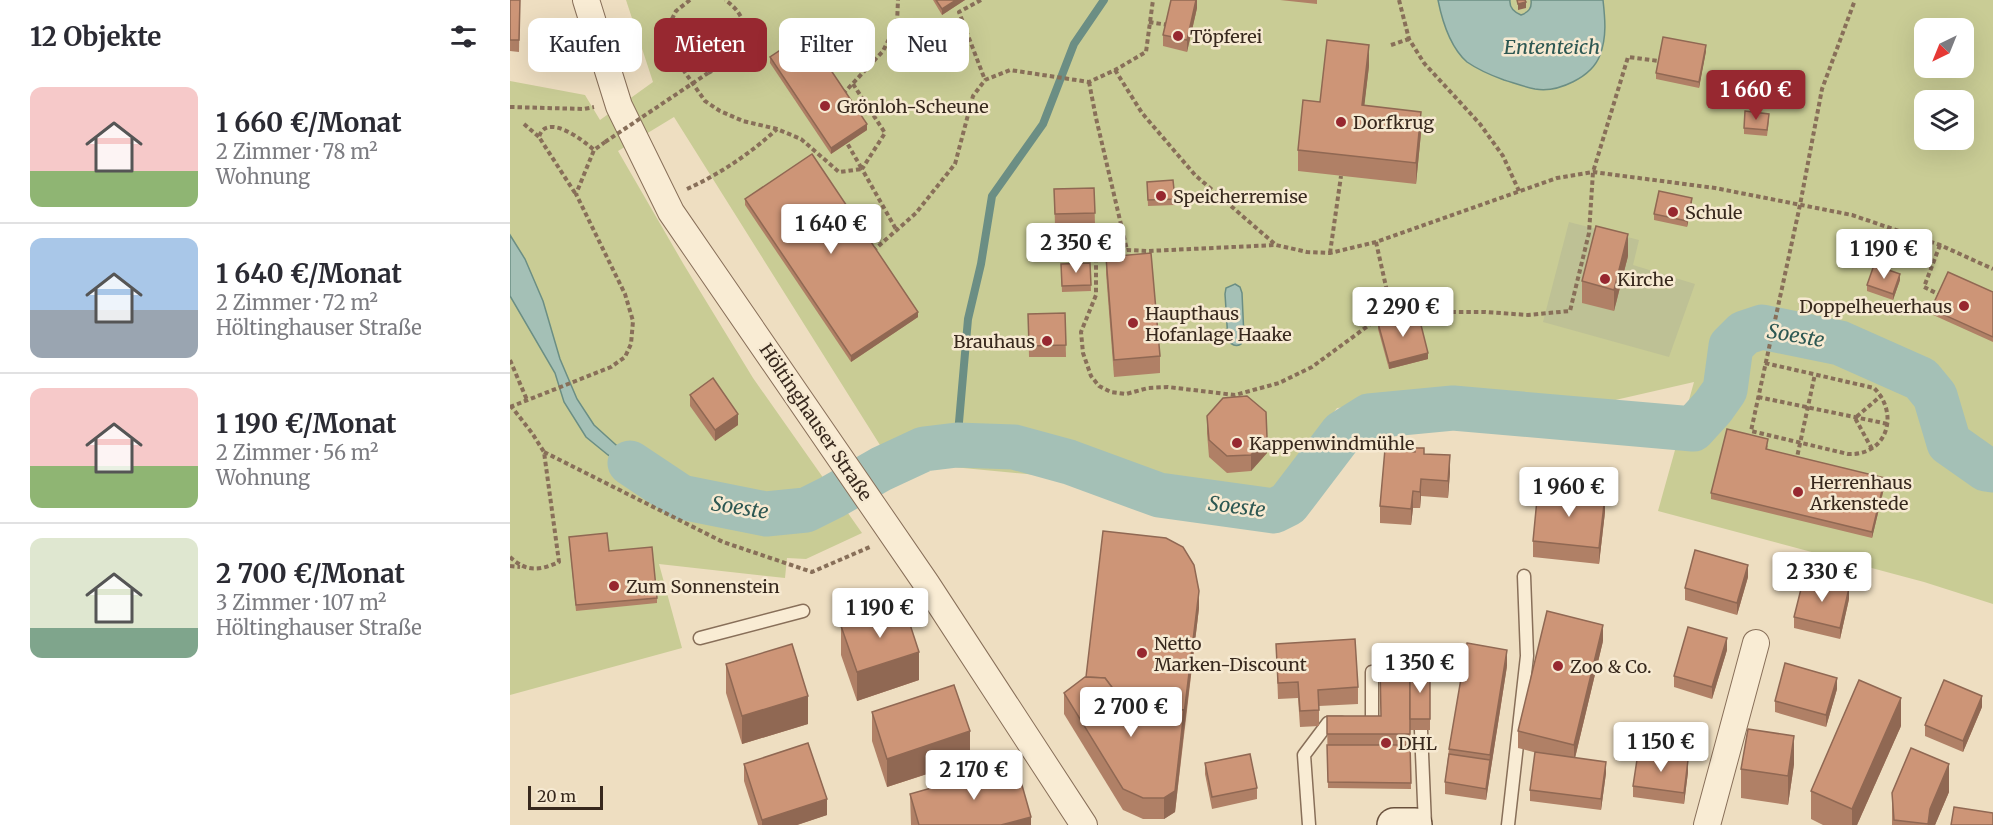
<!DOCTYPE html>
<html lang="de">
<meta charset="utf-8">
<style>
:root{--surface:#fff;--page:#f2f2f3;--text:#2b2b33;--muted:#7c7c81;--line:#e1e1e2;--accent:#972830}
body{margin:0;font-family:Merriweather,serif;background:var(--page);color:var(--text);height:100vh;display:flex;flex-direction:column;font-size:22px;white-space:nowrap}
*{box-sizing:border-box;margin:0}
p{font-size:20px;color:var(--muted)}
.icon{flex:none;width:33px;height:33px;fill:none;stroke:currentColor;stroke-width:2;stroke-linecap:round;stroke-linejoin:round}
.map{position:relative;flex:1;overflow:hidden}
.side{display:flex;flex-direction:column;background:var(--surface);width:510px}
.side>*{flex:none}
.hud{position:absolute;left:18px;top:18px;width:570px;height:54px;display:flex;gap:12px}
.needle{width:39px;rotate:223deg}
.buttons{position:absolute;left:1404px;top:18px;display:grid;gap:12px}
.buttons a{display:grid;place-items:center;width:60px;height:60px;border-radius:12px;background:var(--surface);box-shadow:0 6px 24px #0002;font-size:30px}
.scale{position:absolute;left:18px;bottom:15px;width:75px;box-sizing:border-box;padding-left:6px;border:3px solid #37281d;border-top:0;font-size:16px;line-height:21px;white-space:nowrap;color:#37281d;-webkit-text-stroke:4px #f6e9d1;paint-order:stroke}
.price{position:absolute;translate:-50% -51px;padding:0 14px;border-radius:6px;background:#fff;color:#222;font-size:20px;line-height:39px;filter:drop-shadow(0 2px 3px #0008)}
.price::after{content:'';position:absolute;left:50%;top:36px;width:18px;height:14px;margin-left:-9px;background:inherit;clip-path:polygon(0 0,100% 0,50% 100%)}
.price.current{background:var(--accent);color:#fff}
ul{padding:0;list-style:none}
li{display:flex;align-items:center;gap:18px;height:150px;padding:0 30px}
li+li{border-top:2px solid var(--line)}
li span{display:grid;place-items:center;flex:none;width:168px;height:120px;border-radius:12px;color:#555}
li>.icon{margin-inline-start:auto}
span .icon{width:72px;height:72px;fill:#fffc;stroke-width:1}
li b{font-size:26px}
h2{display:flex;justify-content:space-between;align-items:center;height:72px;padding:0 30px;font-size:26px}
.tag{padding:0 21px;border-radius:12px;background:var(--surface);box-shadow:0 6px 24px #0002;font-size:21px;line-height:54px}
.tag.current{background:var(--accent);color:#fff}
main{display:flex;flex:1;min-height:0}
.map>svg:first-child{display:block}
.green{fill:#c9cc95;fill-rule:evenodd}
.cemetery{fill:#bec195}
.water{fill:#a4c0b6;stroke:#6b8e84;stroke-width:1.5}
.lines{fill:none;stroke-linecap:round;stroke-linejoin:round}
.stream{stroke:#6b8e84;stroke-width:8}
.river{stroke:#a4c0b6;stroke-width:45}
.lane-casing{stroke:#886f59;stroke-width:15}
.street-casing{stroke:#886f59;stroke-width:28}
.secondary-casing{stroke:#69503c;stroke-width:36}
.path{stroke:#886f59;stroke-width:4;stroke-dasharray:4.5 3;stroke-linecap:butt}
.lane{stroke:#f9ecd4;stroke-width:12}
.street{stroke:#f9ecd4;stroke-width:26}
.secondary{stroke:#f9ecd4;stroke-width:33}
.path-bridge{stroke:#886f59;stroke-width:4;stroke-dasharray:4.5 3;stroke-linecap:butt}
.wall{fill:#b08066}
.shaded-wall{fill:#906853}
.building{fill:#cd9577;stroke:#906853;stroke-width:1.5}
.poi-dot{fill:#972830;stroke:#f6e9d1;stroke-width:2}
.labels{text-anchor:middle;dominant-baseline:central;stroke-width:5;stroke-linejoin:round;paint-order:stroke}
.poi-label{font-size:18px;fill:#37281d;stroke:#f6e9d1;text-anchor:start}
.street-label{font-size:18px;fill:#37281d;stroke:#f6e9d1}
.water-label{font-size:20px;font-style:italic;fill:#2c5752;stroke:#f6e9d1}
</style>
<main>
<section class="side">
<h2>12 Objekte<svg class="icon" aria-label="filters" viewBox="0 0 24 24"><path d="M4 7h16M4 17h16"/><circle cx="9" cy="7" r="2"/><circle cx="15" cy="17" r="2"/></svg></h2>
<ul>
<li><span style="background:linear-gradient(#f6c9c9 70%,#8fb573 0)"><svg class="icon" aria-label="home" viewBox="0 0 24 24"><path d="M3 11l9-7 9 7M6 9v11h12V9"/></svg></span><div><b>1 660 €/Monat</b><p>2 Zimmer · 78 m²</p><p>Wohnung</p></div></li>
<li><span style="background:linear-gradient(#a9c7e8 60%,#9aa5b1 0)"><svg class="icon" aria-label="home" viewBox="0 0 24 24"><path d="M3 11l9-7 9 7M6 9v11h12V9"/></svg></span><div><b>1 640 €/Monat</b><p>2 Zimmer · 72 m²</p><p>Höltinghauser Straße</p></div></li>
<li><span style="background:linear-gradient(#f6c9c9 65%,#8fb573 0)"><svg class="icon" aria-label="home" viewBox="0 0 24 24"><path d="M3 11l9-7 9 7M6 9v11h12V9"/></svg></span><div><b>1 190 €/Monat</b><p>2 Zimmer · 56 m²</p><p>Wohnung</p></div></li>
<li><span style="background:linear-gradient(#dfe7d0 75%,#7fa58c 0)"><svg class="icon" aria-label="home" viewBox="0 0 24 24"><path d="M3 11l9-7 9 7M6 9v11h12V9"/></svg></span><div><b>2 700 €/Monat</b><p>3 Zimmer · 107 m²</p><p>Höltinghauser Straße</p></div></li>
</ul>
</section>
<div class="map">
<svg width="1483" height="825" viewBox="0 0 1483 825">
<rect width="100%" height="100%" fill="#eedec1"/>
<path class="green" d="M116 0H1483V604L1414 582 1148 511 1184 382 1079 406 960 395 827 408 759 497 380 461 164 117 108 151 174 265 243 378 352 533 296 559 277 558 275 578 149 564 172 648 0 695V81L75 95 90 120 143 82ZM1414 28H1454V68H1414ZM1414 100H1454V140H1414Z"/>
<path class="cemetery" d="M1059 222 1129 240 1123 265 1185 284 1159 357 1033 322Z"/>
<g class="water">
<path d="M928 0H1000C999 8 1004 12 1011 15 1019 12 1022 8 1021 0H1093C1095 18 1097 37 1090 55 1082 77 1048 93 1025 89 1015 87 1004 83 994 80 983 76 967 69 957 62 940 47 932 20 928 0Z"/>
<path d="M0 235 15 259 33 301 50 359 67 399 84 425 116 454 171 497 145 485 98 455 76 437 54 402 45 373 0 296Z"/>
<path d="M725 284 730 287 732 293 734 337 731 344C726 347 721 345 718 340L715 294 716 288Z"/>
</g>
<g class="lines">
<path class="stream" d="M447 445 458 319 471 264 482 196 533 124 564 44 594 0"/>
<path class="river" d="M120 463 171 497 256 514 296 510 322 497 371 469 414 449 447 445 504 447 559 462 649 495 764 511 778 504 832 433 859 416 943 408 1183 429 1203 407 1215 390 1221 346 1234 333 1252 327 1330 343 1411 379 1425 396 1439 443 1476 469 1483 470"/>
<g class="lane-casing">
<g id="lane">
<path d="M190 638 293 611"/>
<path d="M856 723H862V672L907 665 911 671 912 680"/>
<path d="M911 730 915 825"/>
<path d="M799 825 794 755 818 723H832"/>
<path d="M998 825 1017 656 1014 576"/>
</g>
</g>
<g class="street-casing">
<g id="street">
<path d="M76 0 109 106 161 212 416 583 574 825"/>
<path d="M1197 825 1246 643"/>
</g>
</g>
<g class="secondary-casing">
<path id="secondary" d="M884 825H905"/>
</g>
<g class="path">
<path d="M180 0 166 11 156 31 165 58 195 101 210 111 233 121 267 129 291 139 329 172 352 169 337 143"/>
<path d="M471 0 449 12 475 80"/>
<path d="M889 0 899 39 914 63 970 124 993 156 1009 191"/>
<path d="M639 22 658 25"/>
<path d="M881 45 899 39"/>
<path d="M605 70 632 113 685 175 766 245"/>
<path d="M198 73C207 68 220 62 227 54 242 35 234 12 215 0"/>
<path d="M579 82 586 118 617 250"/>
<path d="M343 84 375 133 352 169 387 231"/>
<path d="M333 94 373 51 387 23 388 0"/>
<path d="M0 107 74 109 84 107"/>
<path d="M14 124 29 137"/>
<path d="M177 189C210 174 241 153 267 129"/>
<path d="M65 193 29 137C36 112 73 140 84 150"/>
<path d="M866 242 881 309 894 316"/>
<path d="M1430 245 1414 287 1430 295"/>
<path d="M363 251 406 213 445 164 463 96 475 80 500 70 579 82 605 70 636 52 643 0"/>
<path d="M820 253 831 176"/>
<path d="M881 309 802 367 769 383 725 395 658 387 638 388 616 394 601 392 589 386 581 376 573 353 571 332 586 295V256L617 250 638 251 766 245 797 252 820 253 866 242 1047 178 1083 172 1205 188 1342 215 1430 245 1483 269"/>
<path d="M904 315 933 312H975L1018 315 1060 311 1079 233 1083 172 1118 57 1149 61"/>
<path d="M0 360 17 400"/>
<path d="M1255 363 1364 388C1390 414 1377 456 1338 454L1241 431 1290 205 1312 89 1345 0"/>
<path d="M1248 397 1378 424"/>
<path d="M0 407 101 367 115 357 121 344 123 321 115 294 66 194 84 150 95 142"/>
<path d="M1362 449 1345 418 1372 395"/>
<path d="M34 452 213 542 302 572 362 546"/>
<path d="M1286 462 1305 374"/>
<path d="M0 557C16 572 29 571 49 562L34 452 22 433 1 406"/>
<path d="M0 566 10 567"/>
</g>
<use href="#lane" class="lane"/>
<use href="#street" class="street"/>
<use href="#secondary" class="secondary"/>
<path class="path-bridge" d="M95 142 198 73"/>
</g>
<g class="wall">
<path d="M0 0H10L9 52 0 51Z"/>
<path d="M423 0H455L432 15Z"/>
<path d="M687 0V8L677 52 653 46V35Z"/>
<path d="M770 0H807V4Z"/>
<path d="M1196 51 1189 88 1146 79V73Z"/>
<path d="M260 57 357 130 321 154 260 63Z"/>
<path d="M859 66 854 105 911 133 906 184 788 171V150L810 102Z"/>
<path d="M1259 120 1257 136 1234 134V128Z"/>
<path d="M663 180 665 205 638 206 637 182Z"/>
<path d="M584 188 585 225 545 226 544 189Z"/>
<path d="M235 199 408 317 341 362 235 205Z"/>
<path d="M1182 204 1177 227 1144 220V214Z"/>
<path d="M1118 256 1104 311 1072 303V281Z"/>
<path d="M596 257 650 356V373L604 377 596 273Z"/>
<path d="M580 263 581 291 552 292 551 264Z"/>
<path d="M1390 280 1383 300 1357 291V285Z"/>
<path d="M1483 292V342L1421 314V309Z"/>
<path d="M555 313 556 357H519L518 314Z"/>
<path d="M868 323 918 359 879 369 868 329Z"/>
<path d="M180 395 228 425 205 441 180 406Z"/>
<path d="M697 416 757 453 741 471 717 473 699 457 697 433Z"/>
<path d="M1258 445 1257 450 1375 484 1362 538 1201 499V493Z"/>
<path d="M914 454 940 472 938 498 911 496 910 508H903L901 525 870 523V506Z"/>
<path d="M1095 512 1089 564 1023 557V541Z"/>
<path d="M59 537 147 598V603L66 611Z"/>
<path d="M1238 577 1227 615 1175 600V588Z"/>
<path d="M1339 599 1330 639 1284 628V617Z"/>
<path d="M689 608 665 812 654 819H633L613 810 554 714V693Z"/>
<path d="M331 626 409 680 347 701 331 655Z"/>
<path d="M1093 641 1065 758 1096 773 1091 810 1020 801V790L1027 753 1008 748V731Z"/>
<path d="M766 644 848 687V704L809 706V726L790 727 788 698 768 699Z"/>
<path d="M1217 650 1202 699 1164 687V676Z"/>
<path d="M216 664 298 724 232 744 216 693Z"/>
<path d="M997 666 976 800 935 794V782L939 749Z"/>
<path d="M900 668 920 669V730H900L901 789 818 788 817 716H871Z"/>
<path d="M1327 689 1316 727 1265 712V701Z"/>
<path d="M1472 707 1453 752 1415 736V725Z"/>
<path d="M362 712 460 760 377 787 362 741Z"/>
<path d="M1391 726 1347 825H1313L1301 819V791Z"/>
<path d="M695 763 747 788V799L702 809 695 774Z"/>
<path d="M234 764 317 815 287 825H248L234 781Z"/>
<path d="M1284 764 1278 805 1231 798V769Z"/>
<path d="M1178 772 1174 804 1123 797V786Z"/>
<path d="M1439 792 1425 825H1382V793Z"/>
<path d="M400 794 521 825H401Z"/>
</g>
<g class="shaded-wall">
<path d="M446 0H455L432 15V9Z"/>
<path d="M686 0H687V8L677 52V40Z"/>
<path d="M1016 2V8L1008 10V4Z"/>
<path d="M859 45V66L852 126V105Z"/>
<path d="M1196 45V51L1189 88V82Z"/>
<path d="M911 112V133L906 184V163Z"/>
<path d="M357 124V130L321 154V148Z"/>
<path d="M1182 198V204L1177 227V221Z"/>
<path d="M1118 234V256L1104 311V290Z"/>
<path d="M1390 274V280L1383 300V294Z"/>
<path d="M408 312V317L341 362V356Z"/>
<path d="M918 353V359L879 369V363Z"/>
<path d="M228 414V425L205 441V430Z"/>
<path d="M757 437V453L741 471V455Z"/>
<path d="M940 455V472L938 498V481Z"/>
<path d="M1375 478V484L1362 538V532Z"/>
<path d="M911 479V496L910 508V492Z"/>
<path d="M903 491V508L901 525V509Z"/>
<path d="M1095 496V512L1089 564V548Z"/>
<path d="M1238 565V577L1227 615V603Z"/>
<path d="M1339 588V599L1330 639V628Z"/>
<path d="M689 591V608L674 731V714Z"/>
<path d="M1093 625V641L1064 762V745Z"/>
<path d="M1217 638V650L1202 699V687Z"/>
<path d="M997 650V666L976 800V789L980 755Z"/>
<path d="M409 652V680L347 701V672Z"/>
<path d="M1327 678V689L1316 727V715Z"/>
<path d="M298 696V724L232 744V716Z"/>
<path d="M1472 696V707L1453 752V741Z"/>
<path d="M1391 698V726L1347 825H1342V809Z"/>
<path d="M674 710V731L665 812 654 819V798Z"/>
<path d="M460 731V760L377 787V759Z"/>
<path d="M1284 736V764L1278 805V776Z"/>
<path d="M1178 760V772L1174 804V793Z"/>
<path d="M1096 762V773L1091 810V799Z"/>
<path d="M1439 764V792L1425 825H1418L1420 809Z"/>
<path d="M317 799V815L287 825H252V820Z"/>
<path d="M521 817V825H491Z"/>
</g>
<g class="building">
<path d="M0 0H10L9 40H0Z"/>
<path d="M426 0H446L432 9Z"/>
<path d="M661 0H686L677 40 653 35Z"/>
<path d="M1007 0H1015L1016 2 1008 4Z"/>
<path d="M296 33 357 124 321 148 260 57Z"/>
<path d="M1153 37 1196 45 1189 82 1146 73Z"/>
<path d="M817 40 859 45 852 105 911 112 906 163 788 150 793 100 810 102Z"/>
<path d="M1235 111 1259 114 1257 130 1234 128Z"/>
<path d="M302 154 408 312 341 356 235 199Z"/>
<path d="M663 180 665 199 638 200 637 182Z"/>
<path d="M584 188 585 213 545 214 544 189Z"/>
<path d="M1149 191 1182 198 1177 221 1144 214Z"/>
<path d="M1086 226 1118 234 1104 290 1072 281Z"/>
<path d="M641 253 650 356 604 360 596 257Z"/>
<path d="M580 263 581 285 552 286 551 264Z"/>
<path d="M1364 265 1390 274 1383 294 1357 285Z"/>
<path d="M1438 272 1483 292V337L1421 309Z"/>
<path d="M555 313 556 345 519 346 518 314Z"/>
<path d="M908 313 918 353 879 363 868 323Z"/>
<path d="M203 378 228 414 205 430 180 395Z"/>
<path d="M737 396 756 412 757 437 741 455 717 456 699 440 697 416 713 398Z"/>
<path d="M1217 429 1258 439 1256 449 1375 478 1362 532 1201 493Z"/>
<path d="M905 448H914V454L940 455 938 481 911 479 910 492 903 491 901 509 870 506 875 449 905 452Z"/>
<path d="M1028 489 1095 496 1089 548 1023 541Z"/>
<path d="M593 531 656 538 673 547 684 565 689 591 674 714V710L616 706 595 678 576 677Z"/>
<path d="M97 533 99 551 142 547 147 598 66 605 59 537Z"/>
<path d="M1185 550 1238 565 1227 603 1175 588Z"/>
<path d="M1294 577 1339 588 1330 628 1284 617Z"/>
<path d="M394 606 409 652 347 672 331 626Z"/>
<path d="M1037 611 1093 625 1064 745 1008 731Z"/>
<path d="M1178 627 1217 638 1202 687 1164 676Z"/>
<path d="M845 639 848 687 808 690 809 710 790 711 788 682 768 683 766 644Z"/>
<path d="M957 643 997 650 980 755 939 749Z"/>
<path d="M282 644 298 696 232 716 216 664Z"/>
<path d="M870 663H900V734H817V716H871Z"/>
<path d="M1275 663 1327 678 1316 715 1265 701Z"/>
<path d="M900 668 920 669V719H900Z"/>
<path d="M575 677 595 678 616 706 674 710 665 791 654 798H633L613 789 554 693Z"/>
<path d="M1349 680 1391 698 1342 809 1301 791Z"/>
<path d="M1434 680 1472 696 1453 741 1415 725Z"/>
<path d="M444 685 460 731 377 759 362 712Z"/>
<path d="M1238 729 1284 736 1278 776 1231 769Z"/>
<path d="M298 743 317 799 252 820 234 764Z"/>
<path d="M817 745H900L901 783 818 782Z"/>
<path d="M1401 748 1439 764 1420 809 1418 824 1384 820 1382 793Z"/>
<path d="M1025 752 1096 762 1091 799 1020 790Z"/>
<path d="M1128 753 1178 760 1174 793 1123 786Z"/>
<path d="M740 754 747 788 702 797 695 763Z"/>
<path d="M939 754 980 760 976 789 935 782Z"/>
<path d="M506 764 521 817 491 825H409L400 794Z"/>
<path d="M1444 807 1483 813V825H1441Z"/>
</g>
<g class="poi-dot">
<circle cx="668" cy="36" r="6"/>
<circle cx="315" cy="106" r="6"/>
<circle cx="831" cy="122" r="6"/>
<circle cx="651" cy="196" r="6"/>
<circle cx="1163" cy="212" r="6"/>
<circle cx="1095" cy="279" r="6"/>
<circle cx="1454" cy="306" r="6"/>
<circle cx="623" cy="323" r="6"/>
<circle cx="537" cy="341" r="6"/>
<circle cx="727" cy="443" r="6"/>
<circle cx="1288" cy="492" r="6"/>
<circle cx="104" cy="586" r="6"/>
<circle cx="632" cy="653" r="6"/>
<circle cx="1048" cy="666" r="6"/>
<circle cx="876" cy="743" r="6"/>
</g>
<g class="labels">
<g class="poi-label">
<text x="680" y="36">Töpferei</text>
<text x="327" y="106">Grönloh-Scheune</text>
<text x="843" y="122">Dorfkrug</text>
<text x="663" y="196">Speicherremise</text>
<text x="1175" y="212">Schule</text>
<text x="1107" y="279">Kirche</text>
<text x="1442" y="306" text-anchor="end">Doppelheuerhaus</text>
<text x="635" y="313">Haupthaus<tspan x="635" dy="21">Hofanlage Haake</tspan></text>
<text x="525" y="341" text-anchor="end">Brauhaus</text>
<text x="739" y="443">Kappenwindmühle</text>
<text x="1300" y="482">Herrenhaus<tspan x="1300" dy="21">Arkenstede</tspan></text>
<text x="116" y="586">Zum Sonnenstein</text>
<text x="644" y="643">Netto<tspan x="644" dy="21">Marken-Discount</tspan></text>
<text x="1060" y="666">Zoo &amp; Co.</text>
<text x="888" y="743">DHL</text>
</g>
<g class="street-label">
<text transform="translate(306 422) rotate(56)">Höltinghauser Straße</text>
</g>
<g class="water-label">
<text x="1042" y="46">Ententeich</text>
<text transform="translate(1286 335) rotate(10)">Soeste</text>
<text transform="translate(727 506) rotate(7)">Soeste</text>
<text transform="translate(230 507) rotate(9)">Soeste</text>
</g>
</g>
</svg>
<div class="buttons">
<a><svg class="needle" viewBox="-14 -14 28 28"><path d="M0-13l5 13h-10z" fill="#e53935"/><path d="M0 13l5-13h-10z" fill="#7c7c81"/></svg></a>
<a><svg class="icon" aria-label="layers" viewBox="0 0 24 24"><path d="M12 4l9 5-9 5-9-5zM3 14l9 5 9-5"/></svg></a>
</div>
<div class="scale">20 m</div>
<b class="price current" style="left:1246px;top:121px">1 660 €</b>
<b class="price" style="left:321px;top:255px">1 640 €</b>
<b class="price" style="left:566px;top:274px">2 350 €</b>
<b class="price" style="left:1374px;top:280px">1 190 €</b>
<b class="price" style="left:893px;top:338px">2 290 €</b>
<b class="price" style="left:1059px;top:518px">1 960 €</b>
<b class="price" style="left:1312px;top:603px">2 330 €</b>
<b class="price" style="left:370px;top:639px">1 190 €</b>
<b class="price" style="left:910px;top:694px">1 350 €</b>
<b class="price" style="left:621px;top:738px">2 700 €</b>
<b class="price" style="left:1151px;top:773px">1 150 €</b>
<b class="price" style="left:464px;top:801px">2 170 €</b>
<div class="hud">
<a class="tag">Kaufen</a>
<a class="tag current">Mieten</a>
<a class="tag">Filter</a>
<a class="tag">Neu</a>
</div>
</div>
</main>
